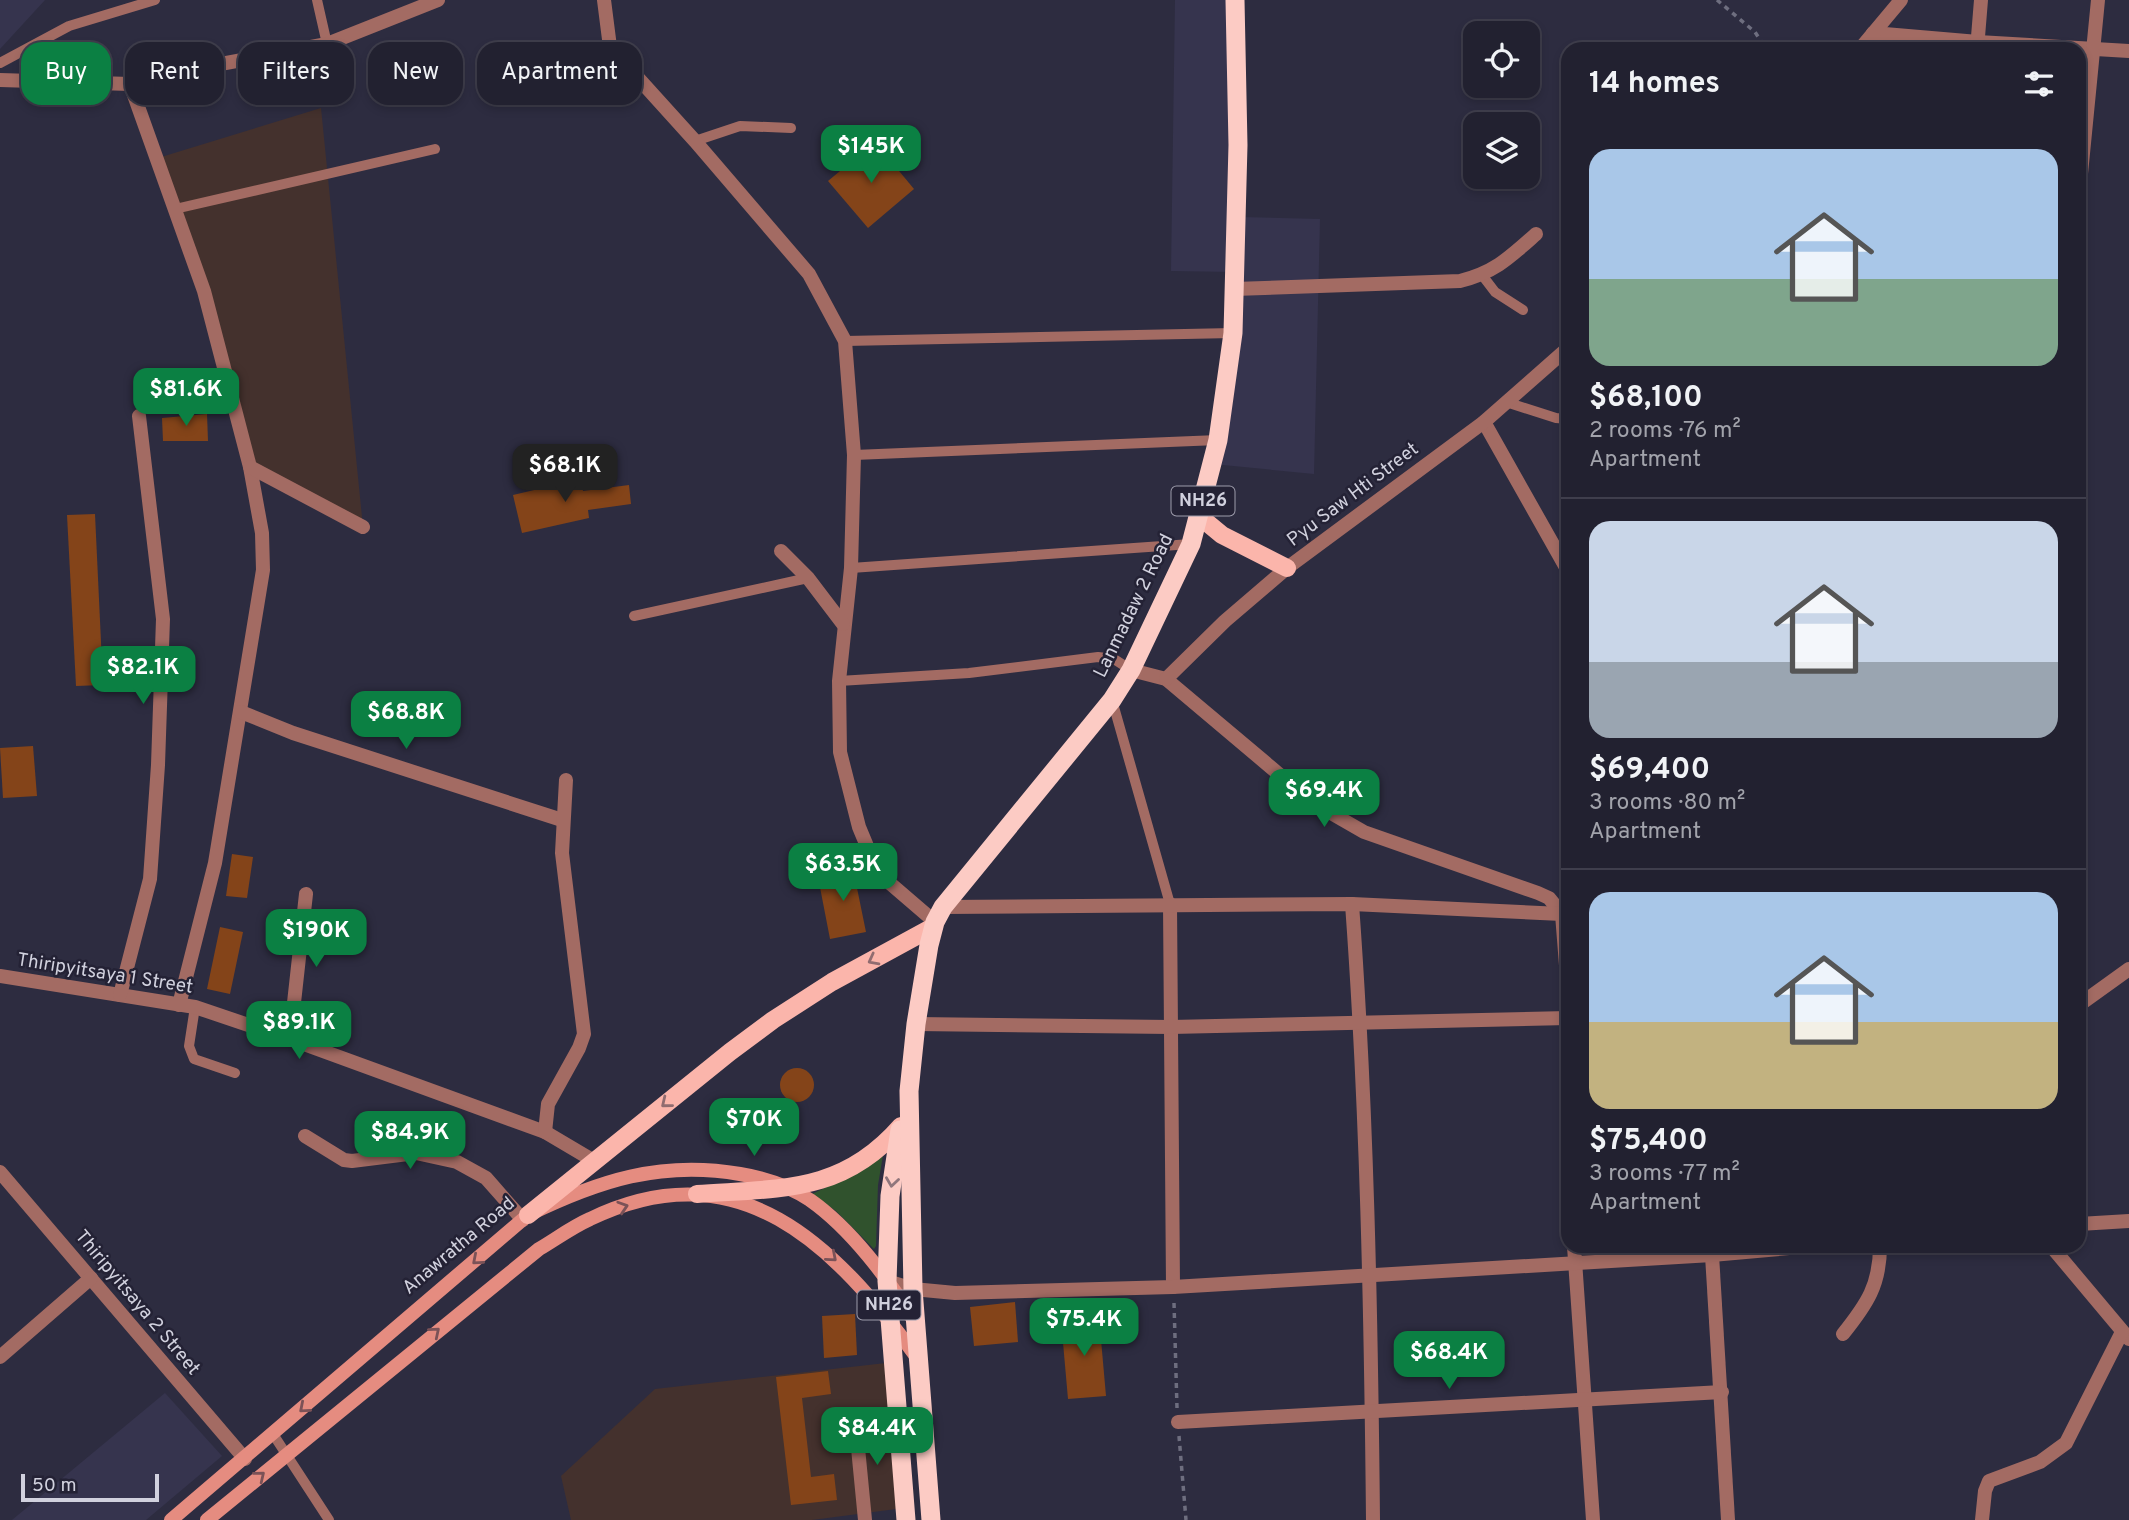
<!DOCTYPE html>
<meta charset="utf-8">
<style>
:root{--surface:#222130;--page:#2e2e3c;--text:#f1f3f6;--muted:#a2a3ab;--line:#3f3e4c;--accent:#0b8043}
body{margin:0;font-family:Overpass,sans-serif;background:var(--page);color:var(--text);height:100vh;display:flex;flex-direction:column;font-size:26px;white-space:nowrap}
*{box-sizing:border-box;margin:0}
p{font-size:23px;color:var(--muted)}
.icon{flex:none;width:38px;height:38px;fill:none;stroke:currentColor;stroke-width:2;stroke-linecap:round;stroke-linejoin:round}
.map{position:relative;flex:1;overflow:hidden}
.sheet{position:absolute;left:1561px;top:42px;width:525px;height:1211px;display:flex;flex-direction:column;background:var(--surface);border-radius:21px;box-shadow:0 4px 10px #0003,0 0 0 2px var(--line)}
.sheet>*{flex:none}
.hud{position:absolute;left:21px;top:42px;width:665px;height:63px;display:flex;gap:14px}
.buttons{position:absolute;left:1463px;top:21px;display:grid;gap:14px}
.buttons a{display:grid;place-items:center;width:77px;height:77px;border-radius:14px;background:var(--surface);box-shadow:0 4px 10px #0003,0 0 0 2px var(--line);font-size:35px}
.scale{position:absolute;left:21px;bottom:18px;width:138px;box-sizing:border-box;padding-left:7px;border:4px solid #d1d1de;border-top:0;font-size:19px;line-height:24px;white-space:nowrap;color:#d1d1de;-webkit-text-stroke:5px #242235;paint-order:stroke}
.price{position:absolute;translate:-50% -60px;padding:0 16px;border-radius:14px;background:var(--accent);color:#fff;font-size:23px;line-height:46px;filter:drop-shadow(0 2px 4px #0008)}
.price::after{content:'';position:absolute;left:50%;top:42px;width:21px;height:16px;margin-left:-10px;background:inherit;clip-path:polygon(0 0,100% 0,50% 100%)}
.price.current{background:#222;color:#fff}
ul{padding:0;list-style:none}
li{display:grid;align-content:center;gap:14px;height:371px;padding:0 28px}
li+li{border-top:2px solid var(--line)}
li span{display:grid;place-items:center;height:217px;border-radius:21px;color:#555}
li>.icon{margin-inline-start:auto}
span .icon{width:126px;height:126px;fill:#fffc;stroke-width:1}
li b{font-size:30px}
h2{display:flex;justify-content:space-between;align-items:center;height:84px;padding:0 28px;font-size:30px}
.tag{padding:0 24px;border-radius:21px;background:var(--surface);box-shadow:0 4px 10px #0003,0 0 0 2px var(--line);font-size:24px;line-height:63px}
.tag.current{background:var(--accent);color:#fff}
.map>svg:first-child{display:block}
.built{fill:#36344e}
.education{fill:#44312d}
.green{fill:#30522d}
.building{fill:#844419}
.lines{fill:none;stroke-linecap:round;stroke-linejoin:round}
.path{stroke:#6e6e7f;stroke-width:3.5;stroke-dasharray:5 5;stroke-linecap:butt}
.service{stroke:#a36b63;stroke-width:10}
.minor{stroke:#a36b63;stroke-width:14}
.secondary{stroke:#e58c80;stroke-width:14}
.primary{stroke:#fbb5ab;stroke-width:18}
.trunk{stroke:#fccbc4;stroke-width:19}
.oneway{stroke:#906c70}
.oneway2{stroke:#90767c}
.oneway3{stroke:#7b5257}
.labels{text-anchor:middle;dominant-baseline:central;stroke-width:5;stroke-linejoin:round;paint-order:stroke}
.shield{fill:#242235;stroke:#9d9cab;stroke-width:2}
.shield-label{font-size:18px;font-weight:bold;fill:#d1d1de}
.street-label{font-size:19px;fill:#d1d1de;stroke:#242235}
</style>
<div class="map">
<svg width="2129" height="1520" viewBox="0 0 2129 1520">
<rect width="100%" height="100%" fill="#2d2c40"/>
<g class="built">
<path d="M0 0H45L0 49Z"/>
<path d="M1175 0H1241L1240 217 1320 219 1314 474 1213 464 1237 272 1171 271Z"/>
<path d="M165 1393 222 1456 146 1520H12Z"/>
</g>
<g class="education">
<path d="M321 108 363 527 250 467 158 158Z"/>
<path d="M886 1363 904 1508 812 1520H571L561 1476 655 1389Z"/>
</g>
<path class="green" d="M883 1155 878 1185 876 1246 874 1249 836 1211 812 1194 865 1169Z"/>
<g class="building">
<path d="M875 142 914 189 868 228 828 181Z"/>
<path d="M207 414 208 441H163L162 418Z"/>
<path d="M581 479 583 491 629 485 631 504 588 510 589 518 522 533 513 495Z"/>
<path d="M95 514 103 685 76 686 67 515Z"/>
<path d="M33 746 37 796 3 798 0 748Z"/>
<path d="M232 854 253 857 247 898 226 896Z"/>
<path d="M859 869 863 887 857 888 866 932 830 939 818 877Z"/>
<path d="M220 927 243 932 230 994 207 989Z"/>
<circle cx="797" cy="1085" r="17"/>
<path d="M1015 1302 1018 1342 974 1346 970 1307Z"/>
<path d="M855 1314 857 1355 824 1358 822 1316Z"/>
<path d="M1099 1317 1106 1396 1068 1399 1061 1320Z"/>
<path d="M828 1371 831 1394 802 1398 811 1477 834 1474 837 1500 791 1505 776 1377Z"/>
</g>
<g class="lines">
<g class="path">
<path d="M1717 0 1755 32 1766 49"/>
<path d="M1174 1303 1177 1408"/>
<path d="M1179 1436 1186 1520"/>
</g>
<g class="service">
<path d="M317 0 327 44"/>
<path d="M0 63 69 26 155 0"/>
<path d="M695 141 740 126 791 128"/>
<path d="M175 209 435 149"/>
<path d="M1482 275 1495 292 1523 310"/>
<path d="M845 341 1233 333"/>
<path d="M1506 402 1556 418 1568 419"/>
<path d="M854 455 1218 440"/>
<path d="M851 568 1191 544"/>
<path d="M634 616 808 578"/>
<path d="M839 681 969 673 1098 657 1114 659 1131 670"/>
<path d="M1112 700 1170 904"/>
<path d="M195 1007 189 1046 194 1059 235 1073"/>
<path d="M273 1434 329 1520"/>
</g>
<g class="minor">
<path d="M604 0 610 47 695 141 809 274 845 341 854 455 851 568 839 681 840 752 859 827 874 863 885 879 935 922"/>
<path d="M1873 33 1978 42 2129 51"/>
<path d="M1860 49 1901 0"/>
<path d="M1977 49 1981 0"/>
<path d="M0 80 130 84 178 72 327 44 438 0"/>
<path d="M130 84 204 291 250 467 262 533 263 570 215 863 179 1005"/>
<path d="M2079 194 2098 0"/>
<path d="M1234 289 1460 281C1495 272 1509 258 1536 234"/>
<path d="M1484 422 1568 571"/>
<path d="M250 467 363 527"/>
<path d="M781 551 808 578 843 624"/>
<path d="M1131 670 1166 679 1280 775 1324 809 1364 832 1538 893 1549 898 1562 914"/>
<path d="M1166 679 1225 621 1287 568 1484 422 1568 348"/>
<path d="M241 712 293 733 562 820"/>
<path d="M1170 904 1173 1287"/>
<path d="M1352 904C1367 1109 1371 1314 1373 1520"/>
<path d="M943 907 1352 904 1562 914 1568 991"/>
<path d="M0 976 195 1007 290 1039 545 1132 594 1161"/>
<path d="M120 995 150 879 158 765 163 619 139 416"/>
<path d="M2079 1005 2129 969"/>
<path d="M916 1024 1171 1027 1568 1018"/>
<path d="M290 1039 306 894"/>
<path d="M545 1132 548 1104 579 1048 584 1034 562 853 566 780"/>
<path d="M305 1136 344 1160 352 1161 416 1153 457 1162 486 1178 523 1220"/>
<path d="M0 1172 245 1459"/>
<path d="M2079 1224 2129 1221"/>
<path d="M1574 1246 1593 1520"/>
<path d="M2051 1246 2129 1339"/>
<path d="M1712 1255 1728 1520"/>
<path d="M887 1281 913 1289 955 1293 1173 1287 1712 1255 1812 1246"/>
<path d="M1843 1334C1867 1304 1880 1285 1880 1246"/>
<path d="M0 1357 91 1278"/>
<path d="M855 1417 865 1520"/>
<path d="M1178 1422 1722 1392"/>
<path d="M1982 1520 1985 1491 1989 1481 2040 1462 2066 1443 2122 1332"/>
</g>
<g class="secondary">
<path d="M171 1520 528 1215C598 1181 661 1160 740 1174 764 1178 789 1186 810 1200 850 1228 889 1279 914 1321"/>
<path d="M207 1520 539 1249C556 1239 572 1227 590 1219 739 1147 835 1245 918 1359"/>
</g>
<g class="primary">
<path d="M1199 516 1222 535 1287 568"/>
<path d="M697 1194C780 1188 842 1194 901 1126"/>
<path d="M528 1215 730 1052 773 1020 832 982 933 927"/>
</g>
<g class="trunk">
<path d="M900 1130 890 1196 887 1281 906 1520"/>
<path d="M931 1520 913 1289 909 1091 916 1024 929 945 935 922 943 907 1112 700 1131 670 1191 544 1218 440 1233 333 1238 145 1235 0"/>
</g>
</g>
<defs><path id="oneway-chevron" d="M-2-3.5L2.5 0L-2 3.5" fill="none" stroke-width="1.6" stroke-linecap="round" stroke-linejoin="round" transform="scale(1.75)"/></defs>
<g class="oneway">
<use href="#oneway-chevron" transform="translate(873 960) rotate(152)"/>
<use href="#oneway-chevron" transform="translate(666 1103) rotate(141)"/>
</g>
<use class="oneway2" href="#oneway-chevron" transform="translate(892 1182) rotate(98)"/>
<g class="oneway3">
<use href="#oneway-chevron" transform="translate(623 1207) rotate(-18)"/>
<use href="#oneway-chevron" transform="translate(832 1257) rotate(41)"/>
<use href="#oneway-chevron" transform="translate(477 1260) rotate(139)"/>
<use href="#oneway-chevron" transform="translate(435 1332) rotate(-40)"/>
<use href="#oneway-chevron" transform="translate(304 1408) rotate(139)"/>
<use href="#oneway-chevron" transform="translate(260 1476) rotate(-39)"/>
</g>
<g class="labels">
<g class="shield">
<rect x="1171.5" y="486.5" width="63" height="29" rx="5"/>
<rect x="857.5" y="1290.5" width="63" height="29" rx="5"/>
</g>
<g class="shield-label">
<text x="1203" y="501">NH26</text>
<text x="889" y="1305">NH26</text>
</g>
<g class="street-label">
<text transform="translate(1353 495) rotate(-37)">Pyu Saw Hti Street</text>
<text transform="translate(1134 606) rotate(-64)">Lanmadaw 2 Road</text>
<text transform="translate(105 974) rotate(9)">Thiripyitsaya 1 Street</text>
<text transform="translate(459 1246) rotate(-40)">Anawratha Road</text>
<text transform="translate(137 1303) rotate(50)">Thiripyitsaya 2 Street</text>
</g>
</g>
</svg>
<div class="buttons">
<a><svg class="icon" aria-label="locate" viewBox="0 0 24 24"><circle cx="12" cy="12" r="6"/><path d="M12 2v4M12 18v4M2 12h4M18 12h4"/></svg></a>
<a><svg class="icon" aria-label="layers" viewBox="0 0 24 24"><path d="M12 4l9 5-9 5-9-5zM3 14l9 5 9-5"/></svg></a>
</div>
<div class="scale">50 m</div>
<b class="price" style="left:871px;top:185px">$145K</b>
<b class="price" style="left:186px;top:428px">$81.6K</b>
<b class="price current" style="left:565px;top:504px">$68.1K</b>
<b class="price" style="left:143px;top:706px">$82.1K</b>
<b class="price" style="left:406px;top:751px">$68.8K</b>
<b class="price" style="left:1324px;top:829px">$69.4K</b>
<b class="price" style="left:843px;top:903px">$63.5K</b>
<b class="price" style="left:316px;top:969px">$190K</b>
<b class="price" style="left:299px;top:1061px">$89.1K</b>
<b class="price" style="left:754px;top:1158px">$70K</b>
<b class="price" style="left:410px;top:1171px">$84.9K</b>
<b class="price" style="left:1084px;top:1358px">$75.4K</b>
<b class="price" style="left:1449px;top:1391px">$68.4K</b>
<b class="price" style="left:877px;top:1467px">$84.4K</b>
<div class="hud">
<a class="tag current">Buy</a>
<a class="tag">Rent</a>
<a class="tag">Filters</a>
<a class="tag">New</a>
<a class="tag">Apartment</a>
</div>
<section class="sheet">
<h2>14 homes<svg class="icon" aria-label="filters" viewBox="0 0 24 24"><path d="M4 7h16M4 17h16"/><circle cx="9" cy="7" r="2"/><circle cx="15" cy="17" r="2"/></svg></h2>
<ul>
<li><span style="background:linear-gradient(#a9c7e8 60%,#7fa58c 0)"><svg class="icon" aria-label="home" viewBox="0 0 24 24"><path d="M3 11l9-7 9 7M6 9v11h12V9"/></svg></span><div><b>$68,100</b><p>2 rooms · 76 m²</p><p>Apartment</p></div></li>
<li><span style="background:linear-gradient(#c9d6e8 65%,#9aa5b1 0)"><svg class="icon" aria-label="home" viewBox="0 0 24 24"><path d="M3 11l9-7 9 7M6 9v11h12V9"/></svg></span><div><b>$69,400</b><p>3 rooms · 80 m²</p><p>Apartment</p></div></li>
<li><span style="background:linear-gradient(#a9c7e8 60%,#c2b280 0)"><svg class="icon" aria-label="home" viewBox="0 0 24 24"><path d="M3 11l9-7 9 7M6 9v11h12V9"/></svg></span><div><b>$75,400</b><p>3 rooms · 77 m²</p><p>Apartment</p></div></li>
</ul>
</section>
</div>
